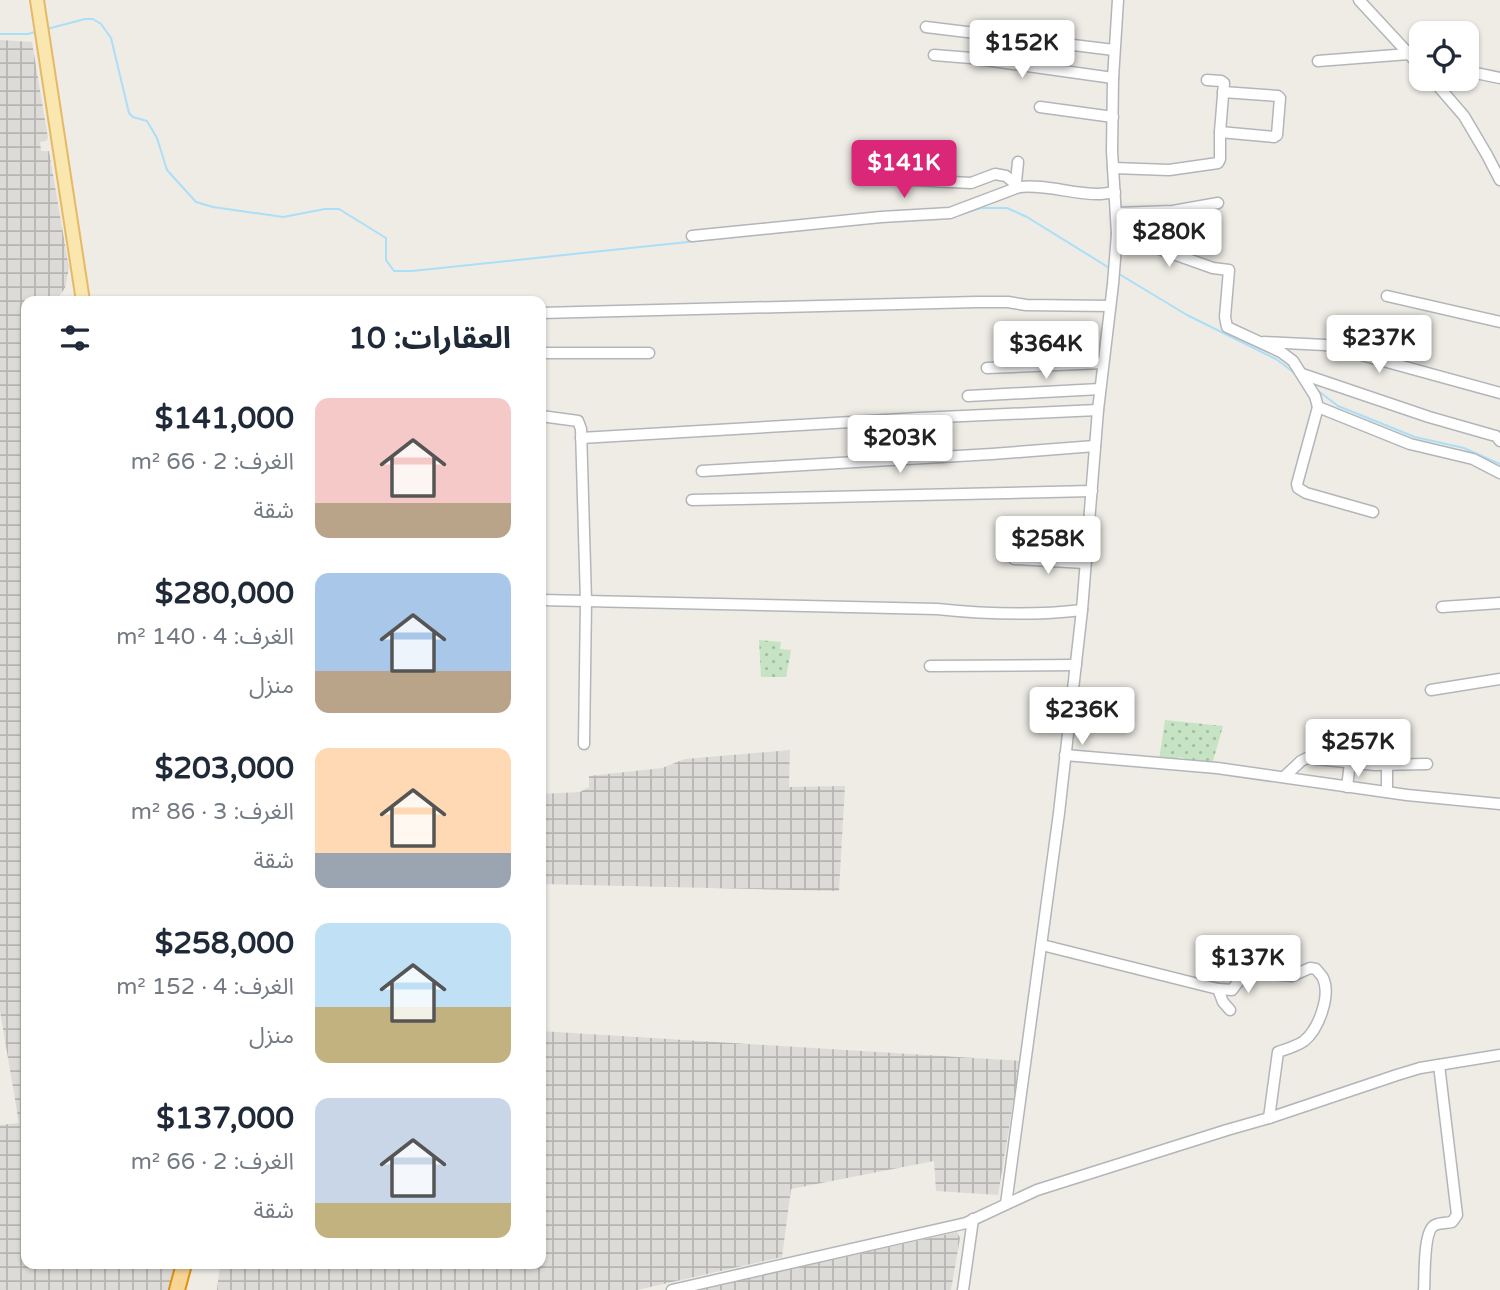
<!DOCTYPE html>
<html lang="ar">
<meta charset="utf-8">
<style>
:root{--surface:#fff;--page:#f6f6f7;--text:#1f2937;--muted:#747a83;--accent:#db2777}
body{margin:0;font-family:"Varela Round","Noto Sans Arabic",sans-serif;background:var(--page);color:var(--text);direction:rtl;height:100vh;display:flex;flex-direction:column;font-size:26px;white-space:nowrap}
*{box-sizing:border-box;margin:0}
p{font-size:23px;color:var(--muted)}
.icon{flex:none;width:38px;height:38px;fill:none;stroke:currentColor;stroke-width:2;stroke-linecap:round;stroke-linejoin:round}
.map{position:relative;flex:1;overflow:hidden;direction:ltr}
.drawer{position:absolute;left:21px;top:296px;width:525px;height:973px;display:flex;flex-direction:column;background:var(--surface);border-radius:14px;box-shadow:0 2px 5px #0004;direction:rtl}
.drawer>*{flex:none}
.tools{position:absolute;left:1409px;top:21px;display:grid;gap:14px}
.tools a{display:grid;place-items:center;width:70px;height:70px;border-radius:14px;background:var(--surface);box-shadow:0 2px 5px #0004;font-size:35px}
.price{position:absolute;translate:-50% -60px;padding:0 16px;border-radius:7px;background:#fff;color:#222;font-size:23px;line-height:46px;filter:drop-shadow(0 2px 4px #0008)}
.price::after{content:'';position:absolute;left:50%;top:42px;width:21px;height:16px;margin-left:-10px;background:inherit;clip-path:polygon(0 0,100% 0,50% 100%)}
.price.active{background:var(--accent);color:#fff}
ul{padding:0;list-style:none}
li{display:flex;align-items:center;gap:21px;height:175px;padding:0 35px}
li span{display:grid;place-items:center;flex:none;width:196px;height:140px;border-radius:14px;color:#555}
li>.icon{margin-inline-start:auto}
span .icon{width:84px;height:84px;fill:#fffc;stroke-width:1}
li b{font-size:30px}
h2{display:flex;justify-content:space-between;align-items:center;height:84px;padding:0 35px;font-size:30px}
.map>svg:first-child{display:block}
.industrial{fill:url(#industrial-grid)}
.grass{fill:url(#grass-dots)}
.lines{fill:none;stroke-linecap:round;stroke-linejoin:round}
.stream{stroke:#abdef9;stroke-width:2}
.minor-casing{stroke:#b3b6b9;stroke-width:13}
.major-casing{stroke:#e8b865;stroke-width:16}
.highway-casing{stroke:#e48f10;stroke-width:18}
.minor{stroke:#fff;stroke-width:10}
.major{stroke:#f9e7af;stroke-width:12}
.highway{stroke:#f6d595;stroke-width:14}
</style>
<div class="map">
<svg width="1500" height="1290" viewBox="0 0 1500 1290">
<defs>
<pattern id="industrial-grid" width="8" height="8" patternUnits="userSpaceOnUse" patternTransform="scale(1.75)"><rect width="8" height="8" fill="#dddbd7"/><path d="M0 4h8M4 0v8" fill="none" stroke="#b6b5b2"/></pattern>
<pattern id="grass-dots" width="8" height="8" patternUnits="userSpaceOnUse" patternTransform="scale(1.75)"><rect width="8" height="8" fill="#c6e4c4"/><path d="M2 2h.1M6 6h.1" fill="none" stroke="#a4bca3" stroke-width="1.8" stroke-linecap="round"/></pattern>
</defs>
<rect width="100%" height="100%" fill="#eeece5"/>
<g class="industrial">
<path d="M0 40 32 42 48 138 46 141 40 142 41 151H49L69 268 65 288 56 301H26V1264H178L174 1290H0V1125L19 1123 0 1011Z"/>
<path d="M790 750 789 787 845 786 839 891 541 884V794L580 792 589 787V776L662 768 685 759Z"/>
<path d="M541 1031 1020 1061 998 1195 936 1191 934 1161 791 1189 782 1257 637 1290H217L220 1264H541Z"/>
<path d="M957 1232 960 1238 951 1290H697Z"/>
</g>
<g class="grass">
<path d="M759 640 781 642 780 649 791 650 786 677H761Z"/>
<path d="M1165 720 1223 726 1213 761H1186L1184 758 1179 757 1177 761 1159 760Z"/>
</g>
<g class="lines">
<g class="stream">
<path d="M47 29 85 19H93L101 24 111 38 129 113 133 117 147 121 157 138 167 170 196 202 213 207 283 217 325 209H339L386 238V260L394 271H412L839 226"/>
<path d="M0 34H28L35 32"/>
<path d="M959 215 981 208H1007L1027 217 1111 269"/>
<path d="M851 225 891 221"/>
<path d="M1119 274 1187 315 1276 359 1296 374"/>
<path d="M1317 390 1338 406 1415 437 1464 448 1500 464"/>
</g>
<g class="minor-casing">
<g id="minor">
<path d="M1359 0 1421 67"/>
<path d="M926 27 1114 50"/>
<path d="M934 55 971 58 1113 78"/>
<path d="M1318 61 1409 54"/>
<path d="M1466 71 1500 78"/>
<path d="M1432 79 1464 116 1487 155 1500 180"/>
<path d="M1040 107 1113 117"/>
<path d="M1220 132 1274 137 1277 135 1280 98 1278 96 1223 92"/>
<path d="M1113 168 1169 170 1218 163 1220 159V132L1224 83 1221 81 1207 80"/>
<path d="M872 178 971 183 995 174 1006 176 1019 187"/>
<path d="M1016 182 1018 162"/>
<path d="M1116 213 1173 211 1218 203"/>
<path d="M1117 234 1213 268 1229 270 1225 317 1227 327 1281 352 1293 361 1315 396 1318 407 1410 444 1473 459 1500 473"/>
<path d="M692 236 881 217 950 213 1019 187C1046 184 1071 194 1098 194 1103 194 1109 193 1115 192"/>
<path d="M1387 296 1500 322"/>
<path d="M541 313 976 302H1008L1026 305 1110 306"/>
<path d="M1264 342 1325 345 1500 393"/>
<path d="M541 353H649"/>
<path d="M987 368 1103 363"/>
<path d="M1302 374 1429 417 1492 435 1496 436 1500 441"/>
<path d="M968 396 1100 389"/>
<path d="M1318 407 1297 484 1298 488 1306 493 1373 512"/>
<path d="M541 416 578 421 581 429 586 601 584 744"/>
<path d="M581 438 919 418 1098 410"/>
<path d="M702 471 992 454 1095 446"/>
<path d="M692 500 1092 491"/>
<path d="M1014 559 1085 563"/>
<path d="M541 600 937 609C985 614 1034 616 1082 610"/>
<path d="M1442 607 1500 603"/>
<path d="M930 666 1076 665"/>
<path d="M1431 690 1500 679"/>
<path d="M1065 755 1217 768 1407 795 1500 804"/>
<path d="M1284 777 1301 761 1307 758 1375 765 1427 764"/>
<path d="M1347 787 1350 763"/>
<path d="M1387 792V765"/>
<path d="M1042 945 1218 989 1232 990 1244 974 1248 972 1292 976 1310 968 1316 969C1318 972 1321 974 1323 978 1331 995 1319 1029 1304 1041 1297 1046 1287 1049 1278 1052L1269 1118"/>
<path d="M1218 989 1223 1002 1230 1010"/>
<path d="M1006 1204 1059 813 1082 610 1098 410 1113 284 1117 234 1112 151 1113 78 1118 0"/>
<path d="M672 1290 966 1223 1037 1190 1227 1130 1269 1118 1397 1075 1420 1068 1500 1055"/>
<path d="M963 1290 973 1219"/>
<path d="M1424 1290C1425 1277 1423 1230 1435 1225 1440 1223 1447 1223 1452 1222L1457 1215 1439 1065"/>
</g>
</g>
<g class="major-casing">
<path id="major" d="M37 0 83 301"/>
</g>
<g class="highway-casing">
<path id="highway" d="M177 1290 184 1264"/>
</g>
<use href="#minor" class="minor"/>
<use href="#major" class="major"/>
<use href="#highway" class="highway"/>
</g>
</svg>
<div class="tools">
<a><svg class="icon" aria-label="locate" viewBox="0 0 24 24"><circle cx="12" cy="12" r="6"/><path d="M12 2v4M12 18v4M2 12h4M18 12h4"/></svg></a>
</div>
<b class="price" style="left:1022px;top:80px">$152K</b>
<b class="price active" style="left:904px;top:200px">$141K</b>
<b class="price" style="left:1169px;top:269px">$280K</b>
<b class="price" style="left:1379px;top:375px">$237K</b>
<b class="price" style="left:1046px;top:381px">$364K</b>
<b class="price" style="left:900px;top:475px">$203K</b>
<b class="price" style="left:1048px;top:576px">$258K</b>
<b class="price" style="left:1082px;top:747px">$236K</b>
<b class="price" style="left:1358px;top:779px">$257K</b>
<b class="price" style="left:1248px;top:995px">$137K</b>
<section class="drawer">
<h2>العقارات: 10<svg class="icon" aria-label="filters" viewBox="0 0 24 24"><path d="M4 7h16M4 17h16"/><circle cx="9" cy="7" r="2"/><circle cx="15" cy="17" r="2"/></svg></h2>
<ul>
<li><span style="background:linear-gradient(#f6c9c9 75%,#b9a48a 0)"><svg class="icon" aria-label="home" viewBox="0 0 24 24"><path d="M3 11l9-7 9 7M6 9v11h12V9"/></svg></span><div><b>$141,000</b><p>الغرف: 2 · 66 m²</p><p>شقة</p></div></li>
<li><span style="background:linear-gradient(#a9c7e8 70%,#b9a48a 0)"><svg class="icon" aria-label="home" viewBox="0 0 24 24"><path d="M3 11l9-7 9 7M6 9v11h12V9"/></svg></span><div><b>$280,000</b><p>الغرف: 4 · 140 m²</p><p>منزل</p></div></li>
<li><span style="background:linear-gradient(#ffd9b3 75%,#9aa5b1 0)"><svg class="icon" aria-label="home" viewBox="0 0 24 24"><path d="M3 11l9-7 9 7M6 9v11h12V9"/></svg></span><div><b>$203,000</b><p>الغرف: 3 · 86 m²</p><p>شقة</p></div></li>
<li><span style="background:linear-gradient(#bfe0f5 60%,#c2b280 0)"><svg class="icon" aria-label="home" viewBox="0 0 24 24"><path d="M3 11l9-7 9 7M6 9v11h12V9"/></svg></span><div><b>$258,000</b><p>الغرف: 4 · 152 m²</p><p>منزل</p></div></li>
<li><span style="background:linear-gradient(#c9d6e8 75%,#c2b280 0)"><svg class="icon" aria-label="home" viewBox="0 0 24 24"><path d="M3 11l9-7 9 7M6 9v11h12V9"/></svg></span><div><b>$137,000</b><p>الغرف: 2 · 66 m²</p><p>شقة</p></div></li>
</ul>
</section>
</div>
